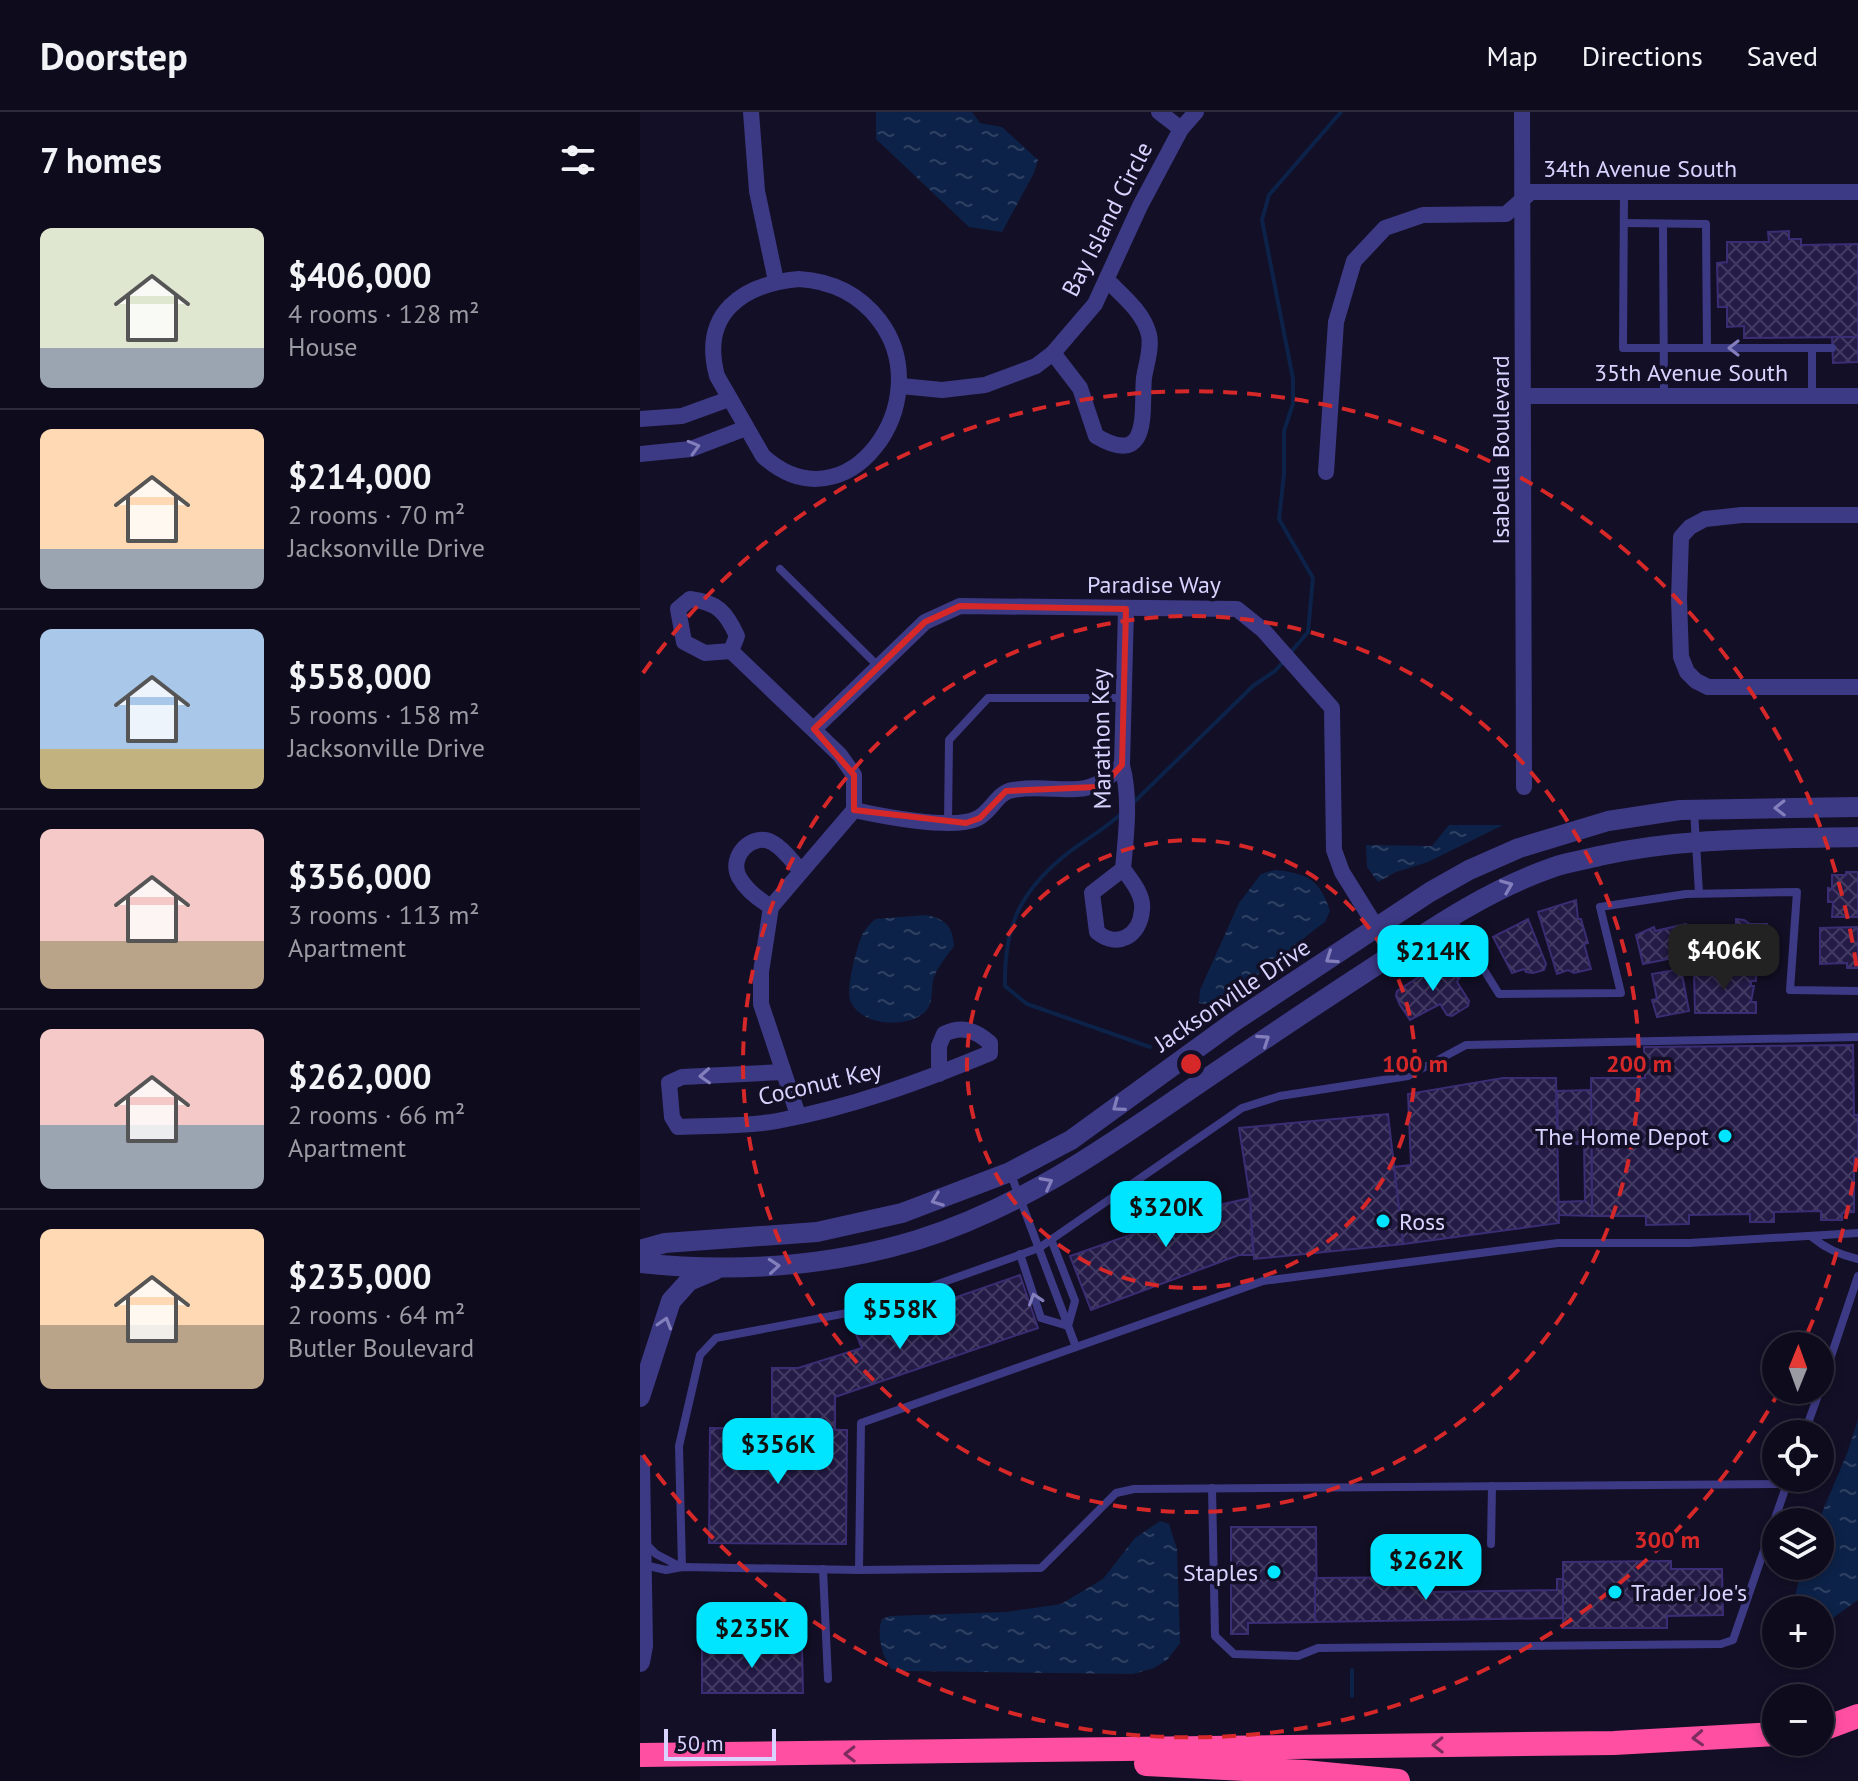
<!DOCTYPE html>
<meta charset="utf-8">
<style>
:root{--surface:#0e0b1c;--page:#171425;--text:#f1f3f6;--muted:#9b9ba3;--line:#2e2b3b;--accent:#00e5ff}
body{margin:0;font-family:"PT Sans",sans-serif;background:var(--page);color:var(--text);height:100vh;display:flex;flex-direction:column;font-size:30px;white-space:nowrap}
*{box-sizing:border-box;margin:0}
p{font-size:26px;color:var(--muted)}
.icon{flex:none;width:44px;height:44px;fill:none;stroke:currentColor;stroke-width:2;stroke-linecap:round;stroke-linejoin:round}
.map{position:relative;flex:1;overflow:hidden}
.sheet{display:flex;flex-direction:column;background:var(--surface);width:640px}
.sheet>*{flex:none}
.needle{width:52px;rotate:1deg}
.controls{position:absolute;left:1122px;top:1220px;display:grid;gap:16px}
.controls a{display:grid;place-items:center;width:72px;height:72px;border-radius:50%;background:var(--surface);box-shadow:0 4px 12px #0003,0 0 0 2px var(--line);font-size:40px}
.scale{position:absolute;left:24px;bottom:20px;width:112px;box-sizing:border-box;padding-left:8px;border:4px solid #d9d4ff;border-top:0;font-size:22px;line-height:28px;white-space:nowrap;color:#d9d4ff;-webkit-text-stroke:6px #130f26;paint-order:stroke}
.price{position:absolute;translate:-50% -68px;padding:0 18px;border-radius:16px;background:var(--accent);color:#111;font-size:26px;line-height:52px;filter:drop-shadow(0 2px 4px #0008)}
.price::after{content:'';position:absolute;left:50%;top:48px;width:24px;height:18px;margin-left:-12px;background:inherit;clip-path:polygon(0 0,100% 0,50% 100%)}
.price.on{background:#222;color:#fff}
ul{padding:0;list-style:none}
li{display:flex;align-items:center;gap:24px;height:200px;padding:0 40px}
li+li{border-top:2px solid var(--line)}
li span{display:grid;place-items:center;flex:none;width:224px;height:160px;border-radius:12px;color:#555}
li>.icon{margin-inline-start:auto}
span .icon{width:96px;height:96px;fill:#fffc;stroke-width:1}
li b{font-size:34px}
h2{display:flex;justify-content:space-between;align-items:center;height:96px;padding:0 40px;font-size:34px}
header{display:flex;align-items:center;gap:48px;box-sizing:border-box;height:112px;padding:0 40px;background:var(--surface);border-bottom:2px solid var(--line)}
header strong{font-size:38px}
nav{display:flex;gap:44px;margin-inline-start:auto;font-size:28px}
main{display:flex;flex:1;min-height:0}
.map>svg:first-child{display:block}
.water{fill:url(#water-ripples)}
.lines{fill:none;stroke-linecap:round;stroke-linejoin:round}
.stream{stroke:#0c2248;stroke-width:4}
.building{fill:url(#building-cross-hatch);stroke:#3b2d73;stroke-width:2}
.service{stroke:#3d3a85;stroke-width:8}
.minor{stroke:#3d3a85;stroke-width:16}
.tertiary{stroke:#3d3a85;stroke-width:20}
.motorway{stroke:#ff4fa3;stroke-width:24}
.oneway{stroke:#837fbc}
.oneway2{stroke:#7d2c5e}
.marked{fill:none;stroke:#d62828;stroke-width:6;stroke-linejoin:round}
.ring{fill:none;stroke:#d62828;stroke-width:4;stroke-dasharray:14 10}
.poi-dot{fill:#00e5ff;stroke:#130f26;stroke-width:3}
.labels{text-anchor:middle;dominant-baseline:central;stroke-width:7;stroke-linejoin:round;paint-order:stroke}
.street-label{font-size:24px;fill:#d9d4ff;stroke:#130f26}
.poi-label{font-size:24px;fill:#d9d4ff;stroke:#130f26;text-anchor:end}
.centre{fill:#d62828;stroke:#130f26;stroke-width:4}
.ring-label{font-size:24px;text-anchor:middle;font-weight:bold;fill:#d62828;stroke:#130f26;stroke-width:7;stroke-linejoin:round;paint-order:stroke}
</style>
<header>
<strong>Doorstep</strong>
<nav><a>Map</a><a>Directions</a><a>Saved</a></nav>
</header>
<main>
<section class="sheet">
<h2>7 homes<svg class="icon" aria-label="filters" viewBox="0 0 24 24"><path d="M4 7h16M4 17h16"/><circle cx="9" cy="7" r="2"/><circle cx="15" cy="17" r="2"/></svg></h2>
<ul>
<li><span style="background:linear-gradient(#dfe7d0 75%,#9aa5b1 0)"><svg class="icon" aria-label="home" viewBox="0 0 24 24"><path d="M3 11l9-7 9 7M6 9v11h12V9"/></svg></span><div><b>$406,000</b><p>4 rooms · 128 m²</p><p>House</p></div></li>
<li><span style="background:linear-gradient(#ffd9b3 75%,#9aa5b1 0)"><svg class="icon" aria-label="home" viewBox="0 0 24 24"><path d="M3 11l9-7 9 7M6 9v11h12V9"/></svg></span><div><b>$214,000</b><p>2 rooms · 70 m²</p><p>Jacksonville Drive</p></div></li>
<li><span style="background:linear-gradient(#a9c7e8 75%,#c2b280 0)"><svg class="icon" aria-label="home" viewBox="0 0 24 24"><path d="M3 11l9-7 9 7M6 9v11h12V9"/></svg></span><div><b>$558,000</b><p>5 rooms · 158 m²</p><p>Jacksonville Drive</p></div></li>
<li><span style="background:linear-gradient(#f6c9c9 70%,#b9a48a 0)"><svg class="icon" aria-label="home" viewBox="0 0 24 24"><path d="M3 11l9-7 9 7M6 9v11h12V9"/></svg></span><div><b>$356,000</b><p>3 rooms · 113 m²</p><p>Apartment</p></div></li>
<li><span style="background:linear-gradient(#f6c9c9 60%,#9aa5b1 0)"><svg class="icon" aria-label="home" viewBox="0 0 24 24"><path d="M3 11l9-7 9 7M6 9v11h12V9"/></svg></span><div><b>$262,000</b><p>2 rooms · 66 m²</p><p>Apartment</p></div></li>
<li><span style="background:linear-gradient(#ffd9b3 60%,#b9a48a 0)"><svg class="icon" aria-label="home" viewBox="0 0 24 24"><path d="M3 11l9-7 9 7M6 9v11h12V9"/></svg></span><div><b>$235,000</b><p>2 rooms · 64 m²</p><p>Butler Boulevard</p></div></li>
</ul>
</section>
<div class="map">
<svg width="1218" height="1669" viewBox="0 0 1218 1669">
<defs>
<pattern id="water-ripples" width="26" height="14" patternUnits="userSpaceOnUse" patternTransform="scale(2)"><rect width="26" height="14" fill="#0c2248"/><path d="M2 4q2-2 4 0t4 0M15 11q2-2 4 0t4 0" fill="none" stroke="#2f4163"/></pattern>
<pattern id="building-cross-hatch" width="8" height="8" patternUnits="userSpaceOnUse" patternTransform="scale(2)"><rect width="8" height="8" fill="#241b47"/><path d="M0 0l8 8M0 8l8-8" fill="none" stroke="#433b63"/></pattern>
</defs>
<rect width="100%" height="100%" fill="#130f26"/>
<g class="water">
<path d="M236 0H332L340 11 362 15 398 48 394 61 362 120 329 115 236 27Z"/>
<path d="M809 713H863L788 750 756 760 738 770 727 755 726 733 792 734Z"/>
<path d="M635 758C666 761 680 767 690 799L685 810C661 826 583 900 559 891L560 878 599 791 621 762Z"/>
<path d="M286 803C304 807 313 813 314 834 308 843 298 854 294 865 290 878 295 889 285 900 267 917 219 914 210 888 206 875 217 834 223 821 226 816 231 811 235 807Z"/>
<path d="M1218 1307V1488L1180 1515V1498H1151L1163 1454H1180L1178 1410 1208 1339Z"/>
<path d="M520 1409 529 1412 537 1437 540 1531 527 1548 514 1556 493 1562 264 1559 251 1557C242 1542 236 1523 242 1507L250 1504 366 1500 421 1492 463 1467 495 1426Z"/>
</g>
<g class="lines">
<g class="stream">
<path d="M650 541 668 520 673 466 639 407 644 362V319L653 292V267L622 108 629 83 701 0"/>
<path d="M492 692 613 574 635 559 645 548"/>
<path d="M482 701C463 719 442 729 423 745 378 782 364 817 365 874L387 892 510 935"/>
<path d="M712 1584V1558"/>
</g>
</g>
<g class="building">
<path d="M1149 119V127H1161V133L1218 132V225L1104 226V214L1087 215V195H1078L1077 151 1087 150V130H1129L1128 120Z"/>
<path d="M1192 225H1218V250L1193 251Z"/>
<path d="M1206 760H1218V805H1192L1193 790H1188V776L1192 777V763H1206Z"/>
<path d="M936 788 938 807H941L948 831 944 832 951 857 934 861 928 858 917 862 898 800Z"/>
<path d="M888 807 906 852 904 858 893 861 886 860 884 857 872 861 853 825Z"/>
<path d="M1096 807 1104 808 1110 812H1127L1128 851H1100V845H1068L1067 813H1096Z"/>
<path d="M1046 812 1053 842 1003 852 996 823 1014 815 1015 819Z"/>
<path d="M1218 815V856H1207V851L1180 852V816Z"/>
<path d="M802 850 806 851 810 858H816L820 865 817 870 829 889 828 894 812 904 807 903 800 892 770 908 760 893 756 884 757 879Z"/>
<path d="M1041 857 1049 899 1017 905 1012 888 1017 887 1012 862Z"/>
<path d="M1116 858V869H1111V874H1114L1111 890H1116V901H1055L1054 859Z"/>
<path d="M1213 933 1214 1003H1218V1045H1214V1100L1202 1101V1108H1181V1099L1134 1100V1110H1110V1102L1049 1103V1112L1006 1113V1104H952L951 966H1005L1004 935Z"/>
<path d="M863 966H916L919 1111 763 1132 754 1055 771 1053 768 982Z"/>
<path d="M951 978 952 1104 919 1103 918 1090 945 1089 944 1032H918L917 979Z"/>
<path d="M748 1002 763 1132 614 1147 610 1086 599 1016Z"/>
<path d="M559 1070 570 1095 610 1086 613 1143H599L451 1198 430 1144 547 1103 536 1078Z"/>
<path d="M380 1163 398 1216 195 1285V1317H132V1256H158L222 1236 215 1220Z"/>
<path d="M70 1316 207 1318 206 1432 69 1431Z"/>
<path d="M591 1415H676L677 1510 608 1511V1522H591Z"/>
<path d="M1031 1449V1457H1082L1083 1503 1027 1504V1516H923V1450Z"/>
<path d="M792 1465V1480L917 1478V1467H923V1506L675 1510V1466Z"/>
<path d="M62 1534H162L163 1581H62Z"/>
</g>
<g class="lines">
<g class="service">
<path d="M984 80 983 236H1192"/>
<path d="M984 111 1066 112 1067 236"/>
<path d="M1023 112 1024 284"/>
<path d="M1172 284V236"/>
<path d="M140 457 239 555"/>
<path d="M1054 698 1059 781"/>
<path d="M308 710 309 628 348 586H483"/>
<path d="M811 805 859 882 981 881 960 795 1046 782 1157 780 1150 878 1218 879"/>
<path d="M370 1060 436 1235"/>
<path d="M1172 1125C1186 1137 1200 1143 1218 1147"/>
<path d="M380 1142 401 1206 428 1214 435 1189 411 1127"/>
<path d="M1180 1277 1218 1164"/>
<path d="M1164 1322 1180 1278"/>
<path d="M572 1376 575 1524 594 1542 658 1544 678 1536 1081 1532 1093 1528 1149 1366"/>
<path d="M6 1432 16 1442 41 1455"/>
<path d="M851 1432 852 1374"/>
<path d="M4 1453 26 1458 42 1455 219 1458 401 1456 476 1381 494 1377 1147 1372"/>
<path d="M42 1455 39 1334 60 1243 76 1226 228 1197 399 1136 602 996 640 984 768 964 826 933 1218 925"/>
<path d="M183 1457 188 1567"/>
<path d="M219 1458 221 1311 623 1169 918 1131H1049L1218 1121"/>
</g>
<g class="minor">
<path d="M111 0 117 79 136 169"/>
<path d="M519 0 541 17 556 0"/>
<path d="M882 0 884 675"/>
<path d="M159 167C191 169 219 182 239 208 301 289 206 420 123 344L77 264C60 201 103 172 159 167Z"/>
<path d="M413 241 440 276 456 324C512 357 501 297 504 266 506 252 512 237 509 223 504 201 483 184 468 169"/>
<path d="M261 274 302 278 345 273 396 254 413 241 455 192 500 94 541 17"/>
<path d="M884 284H1218"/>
<path d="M0 307 42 304 89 287"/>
<path d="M0 342 51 337 106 316"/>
<path d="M686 360 696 210 714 149 745 116 783 103 866 102 891 80H1218"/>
<path d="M1218 403H1102L1065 407 1050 415 1041 425 1039 487 1041 545 1047 560 1056 569 1068 575H1218"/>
<path d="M50 487C77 490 86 500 97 524L91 539 65 541 44 530 38 497Z"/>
<path d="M91 539 200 643 214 663V698"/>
<path d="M174 617 285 510 320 494 597 497 623 518 692 596 694 738 702 760 753 842"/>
<path d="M214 698C241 704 312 718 336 707 351 701 357 680 373 678 419 670 445 693 482 653"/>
<path d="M483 757C491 768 504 783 502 798 500 824 477 837 457 820L452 781 483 757C486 724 491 686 482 653L486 497"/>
<path d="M131 795C118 787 106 778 99 765 88 744 113 719 133 731 144 737 152 749 160 758"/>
<path d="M143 960 42 965 29 971 32 1005 38 1015C70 1013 106 1015 137 1009 212 995 280 970 350 941V931C335 918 322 913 304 922L299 934V962"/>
<path d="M158 1003 121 892V860L131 795 214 698"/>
</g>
<g class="tertiary">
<path d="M0 1138 25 1131 177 1120 262 1101 370 1060 431 1028 595 909 790 780 829 758 879 736 968 709 1040 698 1218 695"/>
<path d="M0 1151C92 1161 189 1155 277 1128 377 1097 461 1039 545 981 604 941 663 901 723 862 784 822 844 779 914 755 928 750 944 748 959 744 1045 725 1131 727 1218 725"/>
<path d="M0 1285 31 1189 49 1169 75 1158"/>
<path d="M0 1353 3 1534 0 1550"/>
</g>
<g class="motorway">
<path d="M1180 1618 1218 1604"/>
<path d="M0 1643 974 1631 1136 1622"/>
<path d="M506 1652 664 1660 758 1669"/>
</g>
</g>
<defs><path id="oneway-chevron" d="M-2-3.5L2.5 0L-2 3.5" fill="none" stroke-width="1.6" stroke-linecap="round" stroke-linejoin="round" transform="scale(2)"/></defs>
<g class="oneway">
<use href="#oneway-chevron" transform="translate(1094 236) rotate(-180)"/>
<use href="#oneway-chevron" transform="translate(54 335) rotate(-16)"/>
<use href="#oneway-chevron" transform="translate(1140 696) rotate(179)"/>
<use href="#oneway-chevron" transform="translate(867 774) rotate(-22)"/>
<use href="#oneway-chevron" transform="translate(691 846) rotate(146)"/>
<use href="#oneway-chevron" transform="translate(624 928) rotate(-34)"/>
<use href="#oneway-chevron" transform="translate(65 964) rotate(177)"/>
<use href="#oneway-chevron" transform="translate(478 994) rotate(144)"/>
<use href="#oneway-chevron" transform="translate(407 1071) rotate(-28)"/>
<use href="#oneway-chevron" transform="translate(297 1088) rotate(159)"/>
<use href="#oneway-chevron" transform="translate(134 1154) rotate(-5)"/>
<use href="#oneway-chevron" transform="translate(395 1187) rotate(-108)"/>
<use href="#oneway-chevron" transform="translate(25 1211) rotate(-73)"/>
</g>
<g class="oneway2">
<use href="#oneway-chevron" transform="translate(1058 1626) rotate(177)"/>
<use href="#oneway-chevron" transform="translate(798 1633) rotate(179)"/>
<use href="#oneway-chevron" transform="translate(210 1642) rotate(179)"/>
</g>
<path class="marked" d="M320 494 486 497 482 653 471 665 456 675 366 679 340 706 326 711 214 698V663L174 617 285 510Z"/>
<g class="ring">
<circle cx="551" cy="952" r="224"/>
<circle cx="551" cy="952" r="448"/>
<path d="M1217 1046A673 673 0 0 1 1163 1231M1140 1278A673 673 0 0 1 3 1343M3 561A673 673 0 0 1 1217 858"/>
</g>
<g class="poi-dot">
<circle cx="1085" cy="1024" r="8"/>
<circle cx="743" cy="1109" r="8"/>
<circle cx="634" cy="1460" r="8"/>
<circle cx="975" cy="1480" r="8"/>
</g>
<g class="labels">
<g class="street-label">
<text x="1000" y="56">34th Avenue South</text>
<text transform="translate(467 107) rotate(-63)">Bay Island Circle</text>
<text x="1051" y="260">35th Avenue South</text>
<text transform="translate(860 338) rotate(-90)">Isabella Boulevard</text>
<text x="514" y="472">Paradise Way</text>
<text transform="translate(461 627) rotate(-91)">Marathon Key</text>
<text transform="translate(592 883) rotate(-34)">Jacksonville Drive</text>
<text transform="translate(180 971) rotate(-13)">Coconut Key</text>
</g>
<g class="poi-label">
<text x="1069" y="1024">The Home Depot</text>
<text x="759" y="1109" text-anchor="start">Ross</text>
<text x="618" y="1460">Staples</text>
<text x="991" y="1480" text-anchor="start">Trader Joe's</text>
</g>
</g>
<circle cx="551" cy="952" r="12" class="centre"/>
<g class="ring-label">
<text x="775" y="960">100 m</text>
<text x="999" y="960">200 m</text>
<text x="1027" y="1436">300 m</text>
</g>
</svg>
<div class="controls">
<a><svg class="needle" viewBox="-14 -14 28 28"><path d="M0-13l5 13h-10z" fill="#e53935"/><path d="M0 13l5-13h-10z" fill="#9b9ba3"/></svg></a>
<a><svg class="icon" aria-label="locate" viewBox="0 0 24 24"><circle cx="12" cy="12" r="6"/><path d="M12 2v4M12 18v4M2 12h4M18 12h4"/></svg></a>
<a><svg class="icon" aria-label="layers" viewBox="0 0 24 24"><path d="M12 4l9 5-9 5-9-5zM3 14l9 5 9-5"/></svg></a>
<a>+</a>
<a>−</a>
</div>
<div class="scale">50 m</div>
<b class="price on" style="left:1084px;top:880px">$406K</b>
<b class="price" style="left:793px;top:881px">$214K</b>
<b class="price" style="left:526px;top:1137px">$320K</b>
<b class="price" style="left:260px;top:1239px">$558K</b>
<b class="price" style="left:138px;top:1374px">$356K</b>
<b class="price" style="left:786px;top:1490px">$262K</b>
<b class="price" style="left:112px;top:1558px">$235K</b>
</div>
</main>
